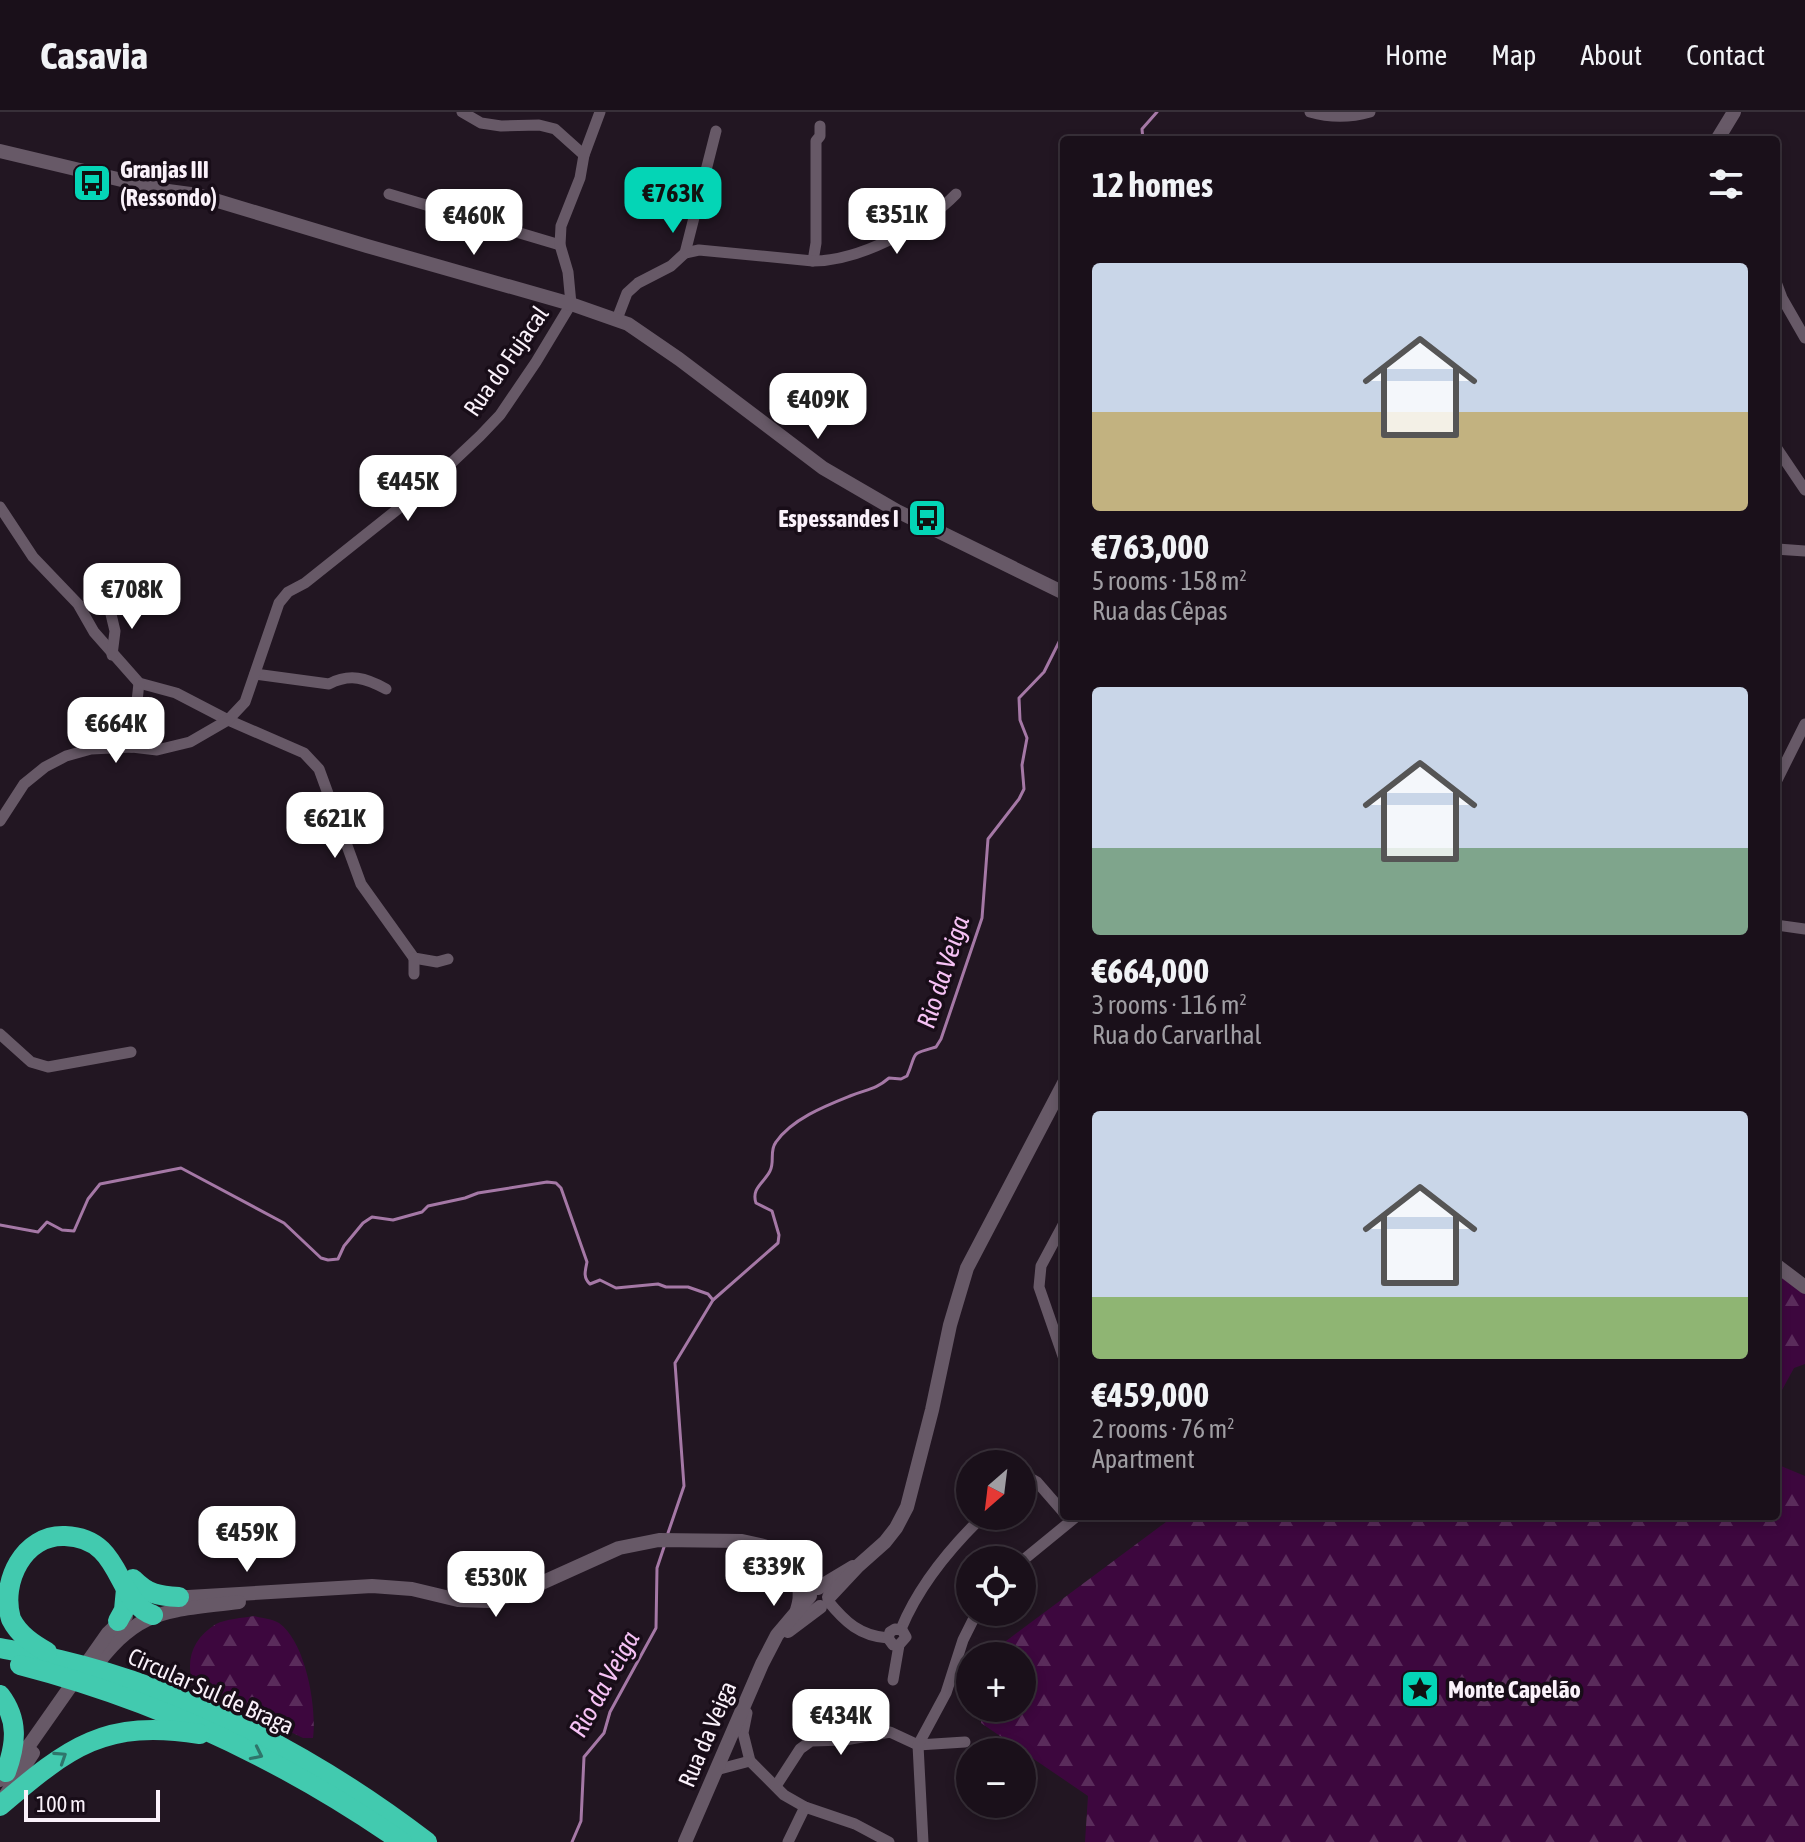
<!DOCTYPE html>
<meta charset="utf-8">
<style>
:root{--surface:#1a101a;--page:#271e27;--text:#f1f3f6;--muted:#9f9da2;--line:#383039;--accent:#04d5b6}
body{margin:0;font-family:"Asap Condensed",sans-serif;background:var(--page);color:var(--text);height:100vh;display:flex;flex-direction:column;font-size:30px;white-space:nowrap}
*{box-sizing:border-box;margin:0}
p{font-size:26px;color:var(--muted)}
.icon{flex:none;width:44px;height:44px;fill:none;stroke:currentColor;stroke-width:2;stroke-linecap:round;stroke-linejoin:round}
.map{position:relative;flex:1;overflow:hidden}
.side{position:absolute;left:1060px;top:24px;width:720px;height:1384px;display:flex;flex-direction:column;background:var(--surface);border-radius:8px;box-shadow:0 4px 12px #0003,0 0 0 2px var(--line)}
.side>*{flex:none}
.needle{width:52px;rotate:208deg}
.buttons{position:absolute;left:956px;top:1338px;display:grid;gap:16px}
.buttons a{display:grid;place-items:center;width:80px;height:80px;border-radius:50%;background:var(--surface);box-shadow:0 4px 12px #0003,0 0 0 2px var(--line);font-size:40px}
.scale{position:absolute;left:24px;bottom:20px;width:136px;box-sizing:border-box;padding-left:8px;border:4px solid #faf1fa;border-top:0;font-size:22px;line-height:28px;white-space:nowrap;color:#faf1fa;-webkit-text-stroke:6px #180d18;paint-order:stroke}
.price{position:absolute;translate:-50% -68px;padding:0 18px;border-radius:16px;background:#fff;color:#222;font-size:26px;line-height:52px;filter:drop-shadow(0 2px 4px #0008)}
.price::after{content:'';position:absolute;left:50%;top:48px;width:24px;height:18px;margin-left:-12px;background:inherit;clip-path:polygon(0 0,100% 0,50% 100%)}
.price.selected{background:var(--accent);color:#111}
ul{padding:0;list-style:none}
li{display:grid;align-content:center;gap:16px;height:424px;padding:0 32px}
li span{display:grid;place-items:center;height:248px;border-radius:8px;color:#555}
li>.icon{margin-inline-start:auto}
span .icon{width:144px;height:144px;fill:#fffc;stroke-width:1}
li b{font-size:34px}
h2{display:flex;justify-content:space-between;align-items:center;height:96px;padding:0 32px;font-size:34px}
header{display:flex;align-items:center;gap:48px;box-sizing:border-box;height:112px;padding:0 40px;background:var(--surface);border-bottom:2px solid var(--line)}
header strong{font-size:38px}
nav{display:flex;gap:44px;margin-inline-start:auto;font-size:28px}
.map>svg:first-child{display:block}
.forest{fill:url(#forest-firs)}
.lines{fill:none;stroke-linecap:round;stroke-linejoin:round}
.stream{stroke:#a578a6;stroke-width:3}
.minor{stroke:#675967;stroke-width:11}
.tertiary{stroke:#675967;stroke-width:14}
.secondary{stroke:#675967;stroke-width:14}
.motorway{stroke:#42caaf;stroke-width:20}
.oneway{stroke:#2f756b}
.labels{text-anchor:middle;dominant-baseline:central;stroke-width:7;stroke-linejoin:round;paint-order:stroke}
.poi-label{font-size:24px;font-weight:bold;fill:#faf1fa;stroke:#180d18;text-anchor:start}
.street-label{font-size:24px;fill:#faf1fa;stroke:#180d18}
.water-label{font-size:26px;font-style:italic;fill:#f6c2f5;stroke:#180d18}
</style>
<header>
<strong>Casavia</strong>
<nav><a>Home</a><a>Map</a><a>About</a><a>Contact</a></nav>
</header>
<div class="map">
<svg width="1805" height="1730" viewBox="0 0 1805 1730">
<defs>
<pattern id="forest-firs" width="22" height="20" patternUnits="userSpaceOnUse" patternTransform="scale(2)"><rect width="22" height="20" fill="#3d073e"/><path d="M5 1l3.5 6h-7zM16 11l3.5 6h-7z" fill="#5a2c5b"/></pattern>
</defs>
<rect width="100%" height="100%" fill="#221622"/>
<g class="forest">
<path d="M1776 1160 1805 1180V1252L1794 1256 1776 1289Z"/>
<path d="M1776 1352 1805 1364V1730H1085L1088 1684 981 1611V1596H1022V1544H994L998 1535 1174 1404H1776Z"/>
<path d="M254 1504C261 1506 273 1507 279 1511 306 1530 317 1596 313 1626H303L193 1572C185 1548 193 1526 216 1512 226 1507 242 1506 254 1504Z"/>
</g>
<g class="lines">
<g class="stream">
<path d="M1143 28 1142 17 1157 0"/>
<path d="M0 1113 38 1120 47 1110 62 1118 74 1119 88 1087 100 1072 181 1056 284 1111 321 1146 328 1148 338 1147 344 1134 363 1111 372 1105 393 1108 422 1100 428 1094 465 1086 478 1081 547 1070 556 1071 561 1076 587 1150C585 1159 583 1166 590 1172L600 1168 616 1176 658 1172 666 1175H688L708 1182 713 1188"/>
<path d="M668 1421 684 1374 675 1251 713 1188 778 1131 779 1123 772 1099 756 1091C751 1076 764 1071 770 1059 775 1050 769 1039 776 1030 792 1007 825 994 850 984 867 977 875 978 889 966L901 967 907 964C918 939 908 943 936 935L941 927 982 806 988 727 1019 687 1024 677 1022 653 1027 626 1020 608 1019 586 1044 560 1064 520"/>
<path d="M572 1730 581 1709 584 1645 604 1621 610 1600 656 1516 657 1456 665 1432"/>
</g>
<g class="minor">
<path d="M462 0 481 11 501 14 539 13 555 17 584 43"/>
<path d="M1310 0C1331 6 1349 6 1370 0"/>
<path d="M389 82 560 133"/>
<path d="M685 141 699 138 813 149 816 131V29L820 24V14"/>
<path d="M813 149C859 149 924 115 956 82"/>
<path d="M1776 170 1782 186 1805 226"/>
<path d="M617 207 627 181 638 171 671 154 685 141 716 19"/>
<path d="M1776 335 1805 378"/>
<path d="M0 395 33 445 78 492 94 520 139 571 176 581 228 608 304 641 319 657 361 772 414 846 437 850 448 847"/>
<path d="M1776 437 1805 439"/>
<path d="M110 498 115 519 112 543"/>
<path d="M255 562 329 572C350 561 366 566 386 577"/>
<path d="M132 635 139 571"/>
<path d="M1776 670 1805 612"/>
<path d="M0 709 24 672 45 655 66 644 91 637 132 635 157 638 190 630 228 608 245 590 279 491 288 480 305 471 428 373 480 324 500 303 536 250 571 192 568 160 560 133 561 114 580 66 584 43 600 0"/>
<path d="M1776 813 1805 817"/>
<path d="M414 862V846"/>
<path d="M0 922 31 950 48 955 131 940"/>
<path d="M1064 1111 1041 1154 1039 1175 1064 1247"/>
<path d="M1022 1369 1030 1366 1037 1370 1064 1401"/>
<path d="M1022 1449 1077 1404"/>
<path d="M828 1489C845 1510 860 1524 888 1526"/>
<path d="M901 1517C919 1473 949 1437 983 1404"/>
<path d="M893 1568 899 1533 906 1525 902 1518 895 1517 890 1520 888 1526 893 1533H899"/>
<path d="M743 1597 747 1601 743 1621 750 1649 784 1683 805 1695 855 1712 889 1730"/>
<path d="M716 1658 750 1649"/>
<path d="M776 1674 800 1637 811 1629 845 1628 890 1620 918 1633 965 1630"/>
<path d="M788 1730 805 1695"/>
<path d="M923 1730 918 1633 946 1581 963 1528 977 1500"/>
</g>
<g class="tertiary">
<path d="M0 39 168 79 198 83 367 134 571 192 628 212 679 247 823 356 897 399 1064 481"/>
<path d="M1776 1153 1805 1175"/>
</g>
<g class="secondary">
<path d="M1717 28 1734 0"/>
<path d="M788 1455C799 1470 803 1480 797 1498"/>
<path d="M818 1476 853 1455"/>
<path d="M829 1485 858 1454 885 1430 896 1416 907 1395 932 1298 950 1213 967 1156 1064 971"/>
<path d="M171 1486 372 1474 412 1477 458 1488 489 1489 517 1482 619 1436 659 1428 742 1429 764 1434 786 1445 816 1476"/>
<path d="M788 1519 820 1495"/>
<path d="M89 1563C138 1495 162 1500 239 1490"/>
<path d="M0 1668 30 1632 108 1521 126 1504"/>
<path d="M5 1684 33 1641"/>
<path d="M685 1730 762 1552 777 1523 810 1484"/>
</g>
<g class="motorway">
<path d="M133 1467C148 1482 158 1484 179 1485"/>
<path d="M118 1509 124 1498 126 1477"/>
<path d="M0 1536C20 1540 40 1543 60 1548 192 1579 320 1648 427 1730"/>
<path d="M47 1540C33 1532 19 1523 11 1507 0 1470 24 1422 65 1424 124 1426 114 1489 153 1503"/>
<path d="M20 1553C160 1589 284 1648 402 1730"/>
<path d="M0 1583C19 1608 16 1632 6 1660"/>
<path d="M0 1694C70 1634 105 1607 200 1622"/>
</g>
</g>
<defs><path id="oneway-chevron" d="M-2-3.5L2.5 0L-2 3.5" fill="none" stroke-width="1.6" stroke-linecap="round" stroke-linejoin="round" transform="scale(2)"/></defs>
<g class="oneway">
<use href="#oneway-chevron" transform="translate(257 1642) rotate(26)"/>
<use href="#oneway-chevron" transform="translate(61 1645) rotate(-33)"/>
</g>
<defs>
<g id="bus-square" transform="scale(2)"><rect x="-9" y="-9" width="18" height="18" rx="4" fill="#04d5b6" stroke="#180d18"/><path d="M-5-6H5V4H4V6H2V4H-2V6H-4V4H-5ZM-3.5-4V0h7V-4ZM-3.5 1.2v1.5H-2V1.2ZM2 1.2v1.5H3.5V1.2Z" fill="#111"/></g>
<g id="sight-square" transform="scale(2)"><rect x="-9" y="-9" width="18" height="18" rx="4" fill="#04d5b6" stroke="#180d18"/><path d="M0-6L1.8-2.2L6-1.7L2.9 1.2L3.7 5.4L0 3.3L-3.7 5.4L-2.9 1.2L-6-1.7L-1.8-2.2Z" fill="#111"/></g>
</defs>
<g fill-rule="evenodd">
<use href="#bus-square" x="92" y="71"/>
<use href="#bus-square" x="927" y="406"/>
<use href="#sight-square" x="1420" y="1577"/>
</g>
<g class="labels">
<g class="poi-label">
<text x="120" y="57">Granjas III<tspan x="120" dy="28">(Ressondo)</tspan></text>
<text x="899" y="406" text-anchor="end">Espessandes I</text>
<text x="1448" y="1577">Monte Capelão</text>
</g>
<g class="street-label">
<text transform="translate(506 249) rotate(-55)">Rua do Fujacal</text>
<text transform="translate(211 1579) rotate(24)">Circular Sul de Braga</text>
<text transform="translate(707 1622) rotate(-67)">Rua da Veiga</text>
</g>
<g class="water-label">
<text transform="translate(943 860) rotate(-72)">Rio da Veiga</text>
<text transform="translate(604 1572) rotate(-61)">Rio da Veiga</text>
</g>
</g>
</svg>
<div class="buttons">
<a><svg class="needle" viewBox="-14 -14 28 28"><path d="M0-13l5 13h-10z" fill="#e53935"/><path d="M0 13l5-13h-10z" fill="#9f9da2"/></svg></a>
<a><svg class="icon" aria-label="locate" viewBox="0 0 24 24"><circle cx="12" cy="12" r="6"/><path d="M12 2v4M12 18v4M2 12h4M18 12h4"/></svg></a>
<a>+</a>
<a>−</a>
</div>
<div class="scale">100 m</div>
<b class="price selected" style="left:673px;top:123px">€763K</b>
<b class="price" style="left:897px;top:144px">€351K</b>
<b class="price" style="left:474px;top:145px">€460K</b>
<b class="price" style="left:818px;top:329px">€409K</b>
<b class="price" style="left:408px;top:411px">€445K</b>
<b class="price" style="left:132px;top:519px">€708K</b>
<b class="price" style="left:116px;top:653px">€664K</b>
<b class="price" style="left:335px;top:748px">€621K</b>
<b class="price" style="left:247px;top:1462px">€459K</b>
<b class="price" style="left:774px;top:1496px">€339K</b>
<b class="price" style="left:496px;top:1507px">€530K</b>
<b class="price" style="left:841px;top:1645px">€434K</b>
<section class="side">
<h2>12 homes<svg class="icon" aria-label="filters" viewBox="0 0 24 24"><path d="M4 7h16M4 17h16"/><circle cx="9" cy="7" r="2"/><circle cx="15" cy="17" r="2"/></svg></h2>
<ul>
<li><span style="background:linear-gradient(#c9d6e8 60%,#c2b280 0)"><svg class="icon" aria-label="home" viewBox="0 0 24 24"><path d="M3 11l9-7 9 7M6 9v11h12V9"/></svg></span><div><b>€763,000</b><p>5 rooms · 158 m²</p><p>Rua das Cêpas</p></div></li>
<li><span style="background:linear-gradient(#c9d6e8 65%,#7fa58c 0)"><svg class="icon" aria-label="home" viewBox="0 0 24 24"><path d="M3 11l9-7 9 7M6 9v11h12V9"/></svg></span><div><b>€664,000</b><p>3 rooms · 116 m²</p><p>Rua do Carvarlhal</p></div></li>
<li><span style="background:linear-gradient(#c9d6e8 75%,#8fb573 0)"><svg class="icon" aria-label="home" viewBox="0 0 24 24"><path d="M3 11l9-7 9 7M6 9v11h12V9"/></svg></span><div><b>€459,000</b><p>2 rooms · 76 m²</p><p>Apartment</p></div></li>
</ul>
</section>
</div>
